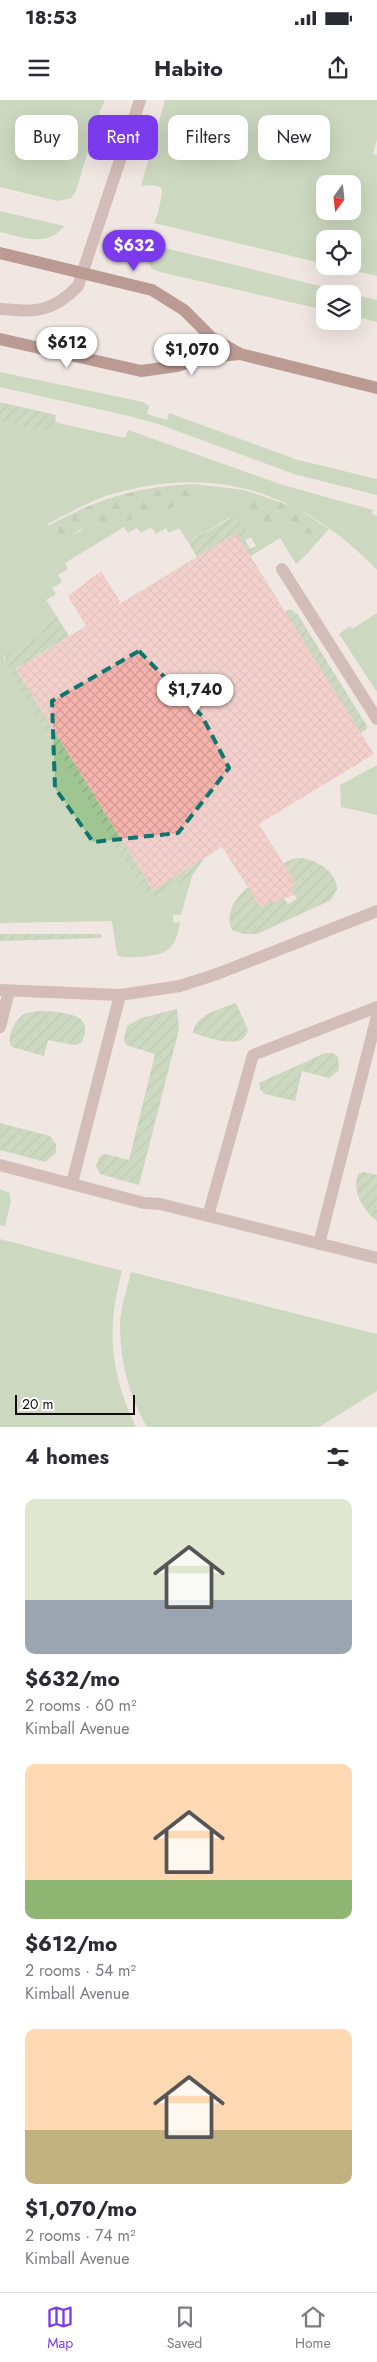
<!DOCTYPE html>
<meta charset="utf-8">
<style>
:root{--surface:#fff;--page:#f7f7f7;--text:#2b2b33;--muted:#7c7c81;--line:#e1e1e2;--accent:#7c3aed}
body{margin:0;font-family:Jost,sans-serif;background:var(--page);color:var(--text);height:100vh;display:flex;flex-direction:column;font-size:19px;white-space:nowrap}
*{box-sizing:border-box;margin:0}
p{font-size:16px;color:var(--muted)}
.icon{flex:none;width:28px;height:28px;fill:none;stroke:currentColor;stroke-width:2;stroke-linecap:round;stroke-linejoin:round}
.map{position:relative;height:1327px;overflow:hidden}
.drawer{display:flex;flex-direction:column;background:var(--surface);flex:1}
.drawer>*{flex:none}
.top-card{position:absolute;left:15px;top:15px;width:348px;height:45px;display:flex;gap:10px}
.needle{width:32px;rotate:195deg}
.tools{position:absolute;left:316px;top:75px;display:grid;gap:10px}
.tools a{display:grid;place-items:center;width:45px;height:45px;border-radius:10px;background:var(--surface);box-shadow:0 5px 20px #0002;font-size:25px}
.scale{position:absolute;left:15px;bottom:12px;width:120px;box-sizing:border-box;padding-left:5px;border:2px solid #0f0c0b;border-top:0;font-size:14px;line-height:18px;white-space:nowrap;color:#0f0c0b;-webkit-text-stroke:4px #fff;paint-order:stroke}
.price{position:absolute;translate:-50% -42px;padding:0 11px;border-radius:18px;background:#fff;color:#222;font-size:16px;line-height:32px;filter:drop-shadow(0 1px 2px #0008)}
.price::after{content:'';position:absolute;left:50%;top:30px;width:15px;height:11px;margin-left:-8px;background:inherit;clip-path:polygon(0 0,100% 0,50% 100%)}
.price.selected{background:var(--accent);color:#fff}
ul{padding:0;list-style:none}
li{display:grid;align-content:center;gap:10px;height:265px;padding:0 25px}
li span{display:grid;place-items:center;height:155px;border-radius:10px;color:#555}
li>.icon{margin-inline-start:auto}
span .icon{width:90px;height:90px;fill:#fffc;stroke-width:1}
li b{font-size:21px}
h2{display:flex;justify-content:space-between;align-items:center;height:60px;padding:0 25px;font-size:21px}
.tag{padding:0 18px;border-radius:10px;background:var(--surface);box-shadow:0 5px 20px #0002;font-size:18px;line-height:45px}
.tag.selected{background:var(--accent);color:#fff}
.status{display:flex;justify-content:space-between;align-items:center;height:35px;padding:0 25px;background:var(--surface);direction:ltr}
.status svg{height:14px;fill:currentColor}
header{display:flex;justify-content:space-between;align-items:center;height:65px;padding:0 25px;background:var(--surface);font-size:22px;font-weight:700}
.dock{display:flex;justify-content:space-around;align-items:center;height:70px;border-top:1px solid var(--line);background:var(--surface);font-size:14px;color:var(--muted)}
.dock a{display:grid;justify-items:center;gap:2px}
.dock .selected{color:var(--accent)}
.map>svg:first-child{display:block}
.green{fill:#9fc592;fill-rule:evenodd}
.forest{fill:url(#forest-firs)}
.garden{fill:url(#garden-furrows)}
.building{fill:url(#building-cross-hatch)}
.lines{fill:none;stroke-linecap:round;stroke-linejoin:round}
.minor{stroke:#ae8b83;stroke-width:12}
.major{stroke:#783d30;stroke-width:12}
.marked{fill:none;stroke:#0f766e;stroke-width:4;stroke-dasharray:10 6;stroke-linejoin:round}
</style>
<div class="status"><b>18:53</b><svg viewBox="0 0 49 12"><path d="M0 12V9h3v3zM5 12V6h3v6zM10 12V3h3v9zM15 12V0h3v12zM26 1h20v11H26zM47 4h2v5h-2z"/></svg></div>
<header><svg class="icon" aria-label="menu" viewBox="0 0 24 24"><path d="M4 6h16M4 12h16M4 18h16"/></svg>Habito<svg class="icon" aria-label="share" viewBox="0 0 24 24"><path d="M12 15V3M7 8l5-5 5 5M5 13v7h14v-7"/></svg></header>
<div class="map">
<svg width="377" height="1327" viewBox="0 0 377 1327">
<defs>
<pattern id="forest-firs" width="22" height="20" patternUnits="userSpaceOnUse" patternTransform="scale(1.25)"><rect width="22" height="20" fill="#9fc592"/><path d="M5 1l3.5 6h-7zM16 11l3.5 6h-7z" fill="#88a87d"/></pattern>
<pattern id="garden-furrows" width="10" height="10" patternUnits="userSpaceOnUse" patternTransform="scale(1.25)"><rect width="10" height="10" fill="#9fc592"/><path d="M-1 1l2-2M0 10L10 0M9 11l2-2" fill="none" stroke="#88a87d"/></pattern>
<pattern id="building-cross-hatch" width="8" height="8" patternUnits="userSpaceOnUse" patternTransform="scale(1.25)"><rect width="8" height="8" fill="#f7b4ae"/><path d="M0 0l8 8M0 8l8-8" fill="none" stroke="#d39a94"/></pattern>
</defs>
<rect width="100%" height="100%" fill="#f0e7e3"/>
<g class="green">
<path d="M0 0H105L100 11 76 91 71 98 58 101 0 87Z"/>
<path d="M165 0H377V39L373 54 377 55V176L335 166H352V139H325V164L154 123C158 116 162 97 162 88L153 85 141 86ZM325 84H352V111H325Z"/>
<path d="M0 111 4 112 64 126C48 148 22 137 0 132Z"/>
<path d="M145 143 352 194H325V210L160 172 152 169 146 157Z"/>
<path d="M352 194 377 200V222L353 216Z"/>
<path d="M0 272 143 302 149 306 147 314 167 320 169 313 298 360 377 379V395L294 374 161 325 129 316 0 287Z"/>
<path d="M0 321 55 334 58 323 125 338 128 330 283 385 373 410 372 414 377 416V470C300 390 210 362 103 397 84 404 65 415 48 424L49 432 63 438 79 432 87 422 110 428 135 418 166 413 181 401 198 391 194 384 244 390C233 434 271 418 290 433 298 439 299 449 304 457L296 464 280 438 259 451 243 424 229 418 188 442 179 428 169 433 166 428 156 434 151 427 141 433 137 428 128 433 124 427 65 463 68 469 58 475 62 482 52 488 56 494 46 500 56 515 46 522 39 536 4 557V563L146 794 156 797 192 776 181 815H173V822L180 823C178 833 176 845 166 851 159 856 124 860 117 855L112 821 0 823Z"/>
<path d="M377 513V592L339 534 350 526 352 529Z"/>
<path d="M377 665V715L341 707 340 685Z"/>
<path d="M0 1089 10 1093 11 1101 5 1126 0 1125Z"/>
<path d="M0 1139 122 1171C106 1230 110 1272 136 1327H0Z"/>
<path d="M131 1172 377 1234V1291L319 1327H147C129 1297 120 1261 120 1226 120 1208 127 1190 131 1172Z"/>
</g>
<g class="forest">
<path d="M194 384 198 391 195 398 181 401 166 413 135 418 110 428 87 422C78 433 69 439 54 438L49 432 48 426C99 398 136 387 194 384Z"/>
<path d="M244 390 295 407 329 429 304 457C299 449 298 439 290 433 271 418 233 434 244 390Z"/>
</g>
<g class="garden">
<path d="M0 302 56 315 55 321 58 323 55 334 0 321Z"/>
<path d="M235 416 243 424 251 437 245 440 250 449 256 446 259 451 251 456 197 457 188 442Z"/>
<path d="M288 510H292L298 515 367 626V629L360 634 285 512Z"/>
<path d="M56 515 69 536 16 569 153 790 204 758 192 776 156 797 146 794 142 789 4 563 6 554 39 536 46 522Z"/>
<path d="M302 758C318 761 336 771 337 789L331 800 257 834H244L232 830C224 813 236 798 248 787L260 806 278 789 288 804 297 799 287 783 293 786 296 784 283 764 292 759Z"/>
<path d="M0 834H101V838L0 841Z"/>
<path d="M236 903 248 930C244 952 207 937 193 933 195 914 221 909 236 903Z"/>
<path d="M177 909 179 929 139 1085 100 1074 96 1066 100 1056 105 1054 129 1060 155 954 126 945 124 940 127 926 141 918Z"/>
<path d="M41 911C60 912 98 912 81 943L75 945 48 940 44 956 12 947C5 938 15 920 24 914 29 912 36 912 41 911Z"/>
<path d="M325 953H333L338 957 339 970 329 978 302 971 295 1001 265 994 260 989 259 983 261 982Z"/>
<path d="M0 1023 50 1036 56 1044V1053L45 1062 0 1050Z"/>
<path d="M364 1072 377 1075V1121C364 1111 350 1090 359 1073Z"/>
</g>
<path class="building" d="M236 433 374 654 259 724 296 784 290 788 295 795 260 806 222 747 153 790 16 569 86 526 68 496 101 471 121 503Z"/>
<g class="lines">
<g class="minor">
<path d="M0 209C36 212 52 213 78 186L140 0"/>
<path d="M282 469 377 619"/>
<path d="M0 890 120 895 180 886 217 874 377 811"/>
<path d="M0 927 9 891"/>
<path d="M0 1065 144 1103 160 1104 377 1158"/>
<path d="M72 1083 120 895"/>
<path d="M208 1116 253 955 377 907"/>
<path d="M319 1144 377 916"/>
</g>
<g class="major">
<path d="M0 153 152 190 184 210 212 238 240 254 377 288"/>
<path d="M0 239 141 271 177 266 207 257 240 254"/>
</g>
</g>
<path d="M0 0H377V1327H0ZM139 551 202 616 229 668 178 733 93 742 55 688 52 601Z" fill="#f0e7e3" fill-opacity=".55" fill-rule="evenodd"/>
<path class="marked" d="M139 551 202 616 229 668 178 733 93 742 55 688 52 601Z"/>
</svg>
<div class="tools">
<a><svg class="needle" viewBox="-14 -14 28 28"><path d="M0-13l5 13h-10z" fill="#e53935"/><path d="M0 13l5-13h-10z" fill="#7c7c81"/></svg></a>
<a><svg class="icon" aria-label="locate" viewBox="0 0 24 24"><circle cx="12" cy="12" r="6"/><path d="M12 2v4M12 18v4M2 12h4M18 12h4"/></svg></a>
<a><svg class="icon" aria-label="layers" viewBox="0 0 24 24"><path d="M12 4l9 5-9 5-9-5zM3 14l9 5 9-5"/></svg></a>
</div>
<div class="scale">20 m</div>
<b class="price selected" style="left:134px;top:172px">$632</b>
<b class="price" style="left:67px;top:269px">$612</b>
<b class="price" style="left:192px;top:276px">$1,070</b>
<b class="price" style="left:195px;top:616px">$1,740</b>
<div class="top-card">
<a class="tag">Buy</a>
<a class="tag selected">Rent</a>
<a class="tag">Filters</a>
<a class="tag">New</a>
</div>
</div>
<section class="drawer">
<h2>4 homes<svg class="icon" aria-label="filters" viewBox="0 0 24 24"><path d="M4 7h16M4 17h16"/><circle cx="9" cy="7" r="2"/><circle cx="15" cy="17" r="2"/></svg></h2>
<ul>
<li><span style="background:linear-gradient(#dfe7d0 65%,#9aa5b1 0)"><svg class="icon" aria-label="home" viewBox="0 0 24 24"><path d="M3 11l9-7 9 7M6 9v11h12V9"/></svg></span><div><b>$632/mo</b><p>2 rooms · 60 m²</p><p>Kimball Avenue</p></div></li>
<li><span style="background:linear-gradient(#ffd9b3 75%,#8fb573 0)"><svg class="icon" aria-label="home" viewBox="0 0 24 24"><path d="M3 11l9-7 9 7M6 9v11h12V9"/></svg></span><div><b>$612/mo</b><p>2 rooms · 54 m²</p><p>Kimball Avenue</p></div></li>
<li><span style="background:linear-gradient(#ffd9b3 65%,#c2b280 0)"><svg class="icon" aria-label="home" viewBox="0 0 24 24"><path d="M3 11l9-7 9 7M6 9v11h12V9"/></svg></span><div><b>$1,070/mo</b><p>2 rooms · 74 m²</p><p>Kimball Avenue</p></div></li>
</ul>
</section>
<nav class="dock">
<a class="selected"><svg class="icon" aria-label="map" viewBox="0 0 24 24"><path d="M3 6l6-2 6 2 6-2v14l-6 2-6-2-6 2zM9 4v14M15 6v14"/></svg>Map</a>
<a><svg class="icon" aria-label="saved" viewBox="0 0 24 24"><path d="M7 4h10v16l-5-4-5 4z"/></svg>Saved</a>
<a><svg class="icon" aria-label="home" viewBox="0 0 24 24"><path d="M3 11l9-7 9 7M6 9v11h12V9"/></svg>Home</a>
</nav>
